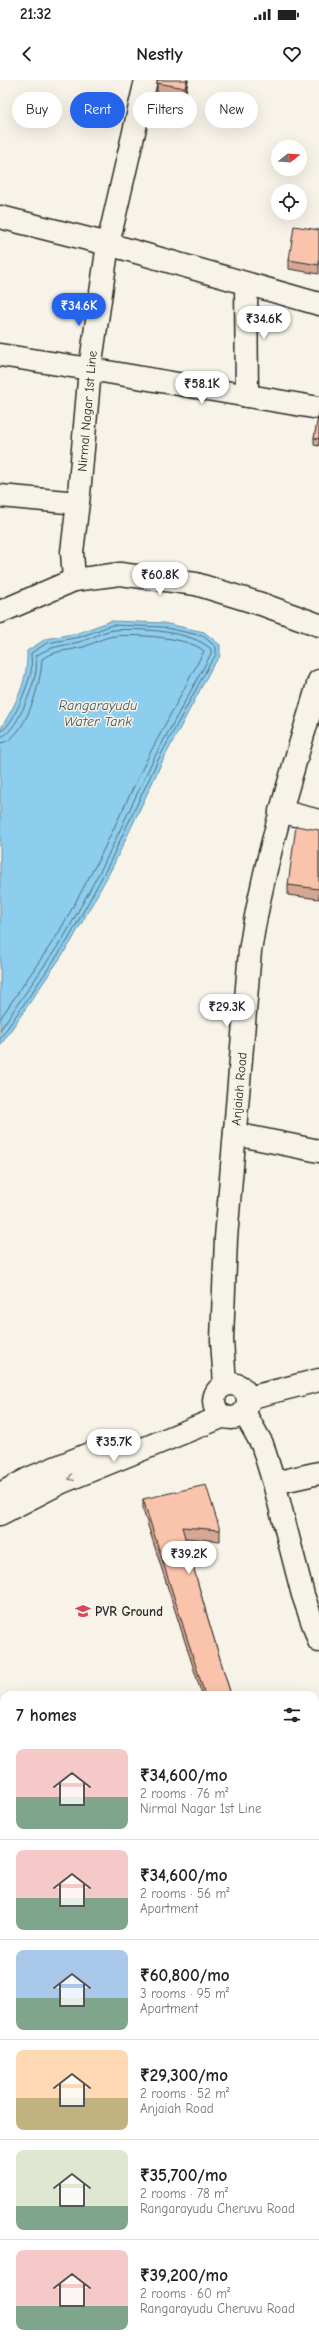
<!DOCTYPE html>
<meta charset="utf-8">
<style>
:root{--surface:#fff;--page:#f6f6f6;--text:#202124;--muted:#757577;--line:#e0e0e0;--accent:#2563eb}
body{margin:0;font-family:"Comic Neue",sans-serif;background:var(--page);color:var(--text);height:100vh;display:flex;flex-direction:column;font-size:15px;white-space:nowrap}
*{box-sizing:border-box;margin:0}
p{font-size:13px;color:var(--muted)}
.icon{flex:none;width:22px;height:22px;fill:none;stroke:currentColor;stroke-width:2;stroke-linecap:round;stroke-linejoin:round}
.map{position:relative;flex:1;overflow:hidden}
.sheet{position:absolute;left:0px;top:1611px;width:319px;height:656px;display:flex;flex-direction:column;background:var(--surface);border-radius:12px 12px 0 0;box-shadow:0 4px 16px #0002}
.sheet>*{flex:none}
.banner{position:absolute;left:12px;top:12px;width:295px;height:36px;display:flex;gap:8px}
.needle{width:26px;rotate:73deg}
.buttons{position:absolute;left:271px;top:60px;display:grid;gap:8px}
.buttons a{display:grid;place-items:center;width:36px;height:36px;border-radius:50%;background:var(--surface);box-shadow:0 4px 16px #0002;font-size:20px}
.price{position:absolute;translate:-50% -34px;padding:0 9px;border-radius:14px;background:#fff;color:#222;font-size:13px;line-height:26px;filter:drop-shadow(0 1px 2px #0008)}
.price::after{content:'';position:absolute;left:50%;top:24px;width:12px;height:9px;margin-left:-6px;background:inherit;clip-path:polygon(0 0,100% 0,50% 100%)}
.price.selected{background:var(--accent);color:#fff}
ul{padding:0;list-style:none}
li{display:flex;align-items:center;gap:12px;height:100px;padding:0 16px}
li+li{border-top:1px solid var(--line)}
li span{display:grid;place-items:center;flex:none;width:112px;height:80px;border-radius:8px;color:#555}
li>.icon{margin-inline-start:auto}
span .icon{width:48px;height:48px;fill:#fffc;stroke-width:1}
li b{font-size:17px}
h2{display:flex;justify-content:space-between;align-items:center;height:48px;padding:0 16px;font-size:17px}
.chip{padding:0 14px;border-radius:18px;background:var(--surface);box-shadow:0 4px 16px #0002;font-size:14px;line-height:36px}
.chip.selected{background:var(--accent);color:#fff}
.status{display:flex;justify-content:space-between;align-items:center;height:28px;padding:0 20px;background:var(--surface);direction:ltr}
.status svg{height:11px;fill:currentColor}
header{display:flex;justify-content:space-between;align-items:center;height:52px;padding:0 16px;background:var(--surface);font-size:18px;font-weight:800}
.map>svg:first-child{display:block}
.water{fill:#8dcdee;stroke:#668ca0}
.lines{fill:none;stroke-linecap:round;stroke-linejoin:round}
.shore{stroke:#526c79;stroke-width:1}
.minor-casing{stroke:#2b2b2b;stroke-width:25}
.minor{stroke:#f7f3e8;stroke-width:22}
.wall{fill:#d6a894;stroke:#2b2b2b}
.shaded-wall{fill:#ae8878;stroke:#2b2b2b}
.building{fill:#f9c3ac;stroke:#2b2b2b}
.oneway{stroke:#918f8a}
.labels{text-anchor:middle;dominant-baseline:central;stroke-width:3;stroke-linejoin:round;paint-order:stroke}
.street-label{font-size:13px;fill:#2b2b2b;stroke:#f7f3e8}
.poi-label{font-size:13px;font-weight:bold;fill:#2b2b2b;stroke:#f7f3e8;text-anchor:start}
.water-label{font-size:14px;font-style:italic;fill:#44545c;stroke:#f7f3e8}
</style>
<div class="status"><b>21:32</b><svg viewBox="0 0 49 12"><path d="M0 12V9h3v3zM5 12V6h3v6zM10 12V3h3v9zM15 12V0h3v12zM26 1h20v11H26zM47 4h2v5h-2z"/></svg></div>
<header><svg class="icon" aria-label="back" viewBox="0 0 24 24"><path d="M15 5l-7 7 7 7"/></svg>Nestly<svg class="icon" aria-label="heart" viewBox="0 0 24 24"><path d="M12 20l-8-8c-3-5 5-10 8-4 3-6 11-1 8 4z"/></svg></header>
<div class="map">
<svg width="319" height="2267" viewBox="0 0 319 2267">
<rect width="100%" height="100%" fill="#f7f3e8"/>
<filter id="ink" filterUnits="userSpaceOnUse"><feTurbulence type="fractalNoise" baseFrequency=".025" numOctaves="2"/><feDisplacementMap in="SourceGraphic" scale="8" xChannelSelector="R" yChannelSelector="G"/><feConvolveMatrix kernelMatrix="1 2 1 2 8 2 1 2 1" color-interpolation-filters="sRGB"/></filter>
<g filter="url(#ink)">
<path class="water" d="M111 541 163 543 204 552 220 565V576L212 587 162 682 112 788 71 862 0 966V650C16 623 28 603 27 571L46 559 78 553Z"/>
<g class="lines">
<g class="shore">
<path d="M0 651C12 650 28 604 31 592 32 586 31 579 31 573L47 563 80 557 112 545 162 547 203 556 216 567V575L209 585 158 680 108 786 68 860 0 959"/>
<path d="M0 657C15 656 34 606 36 591 37 586 36 581 36 576 50 566 63 566 79 562 91 559 102 551 114 550 141 548 192 551 211 569V574L154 678 104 784 64 857 0 950"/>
<path d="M0 663C25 662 42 600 42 579 54 570 69 571 83 567 93 564 104 557 115 556 135 554 189 557 204 571L149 675 98 781 58 854 0 939"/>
</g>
<g class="minor-casing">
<g id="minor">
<path d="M0 137 108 164 319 224"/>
<path d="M246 204 247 316"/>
<path d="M0 275 90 289 319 328"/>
<path d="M0 416 78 423"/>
<path d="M74 500 72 472 79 414 90 289 108 164 146 0"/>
<path d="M0 532 74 500 120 494 196 504 261 524 319 545"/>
<path d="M280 731 319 741"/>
<path d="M235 1054 319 1071"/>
<circle cx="231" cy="1321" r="17"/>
<path d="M225 1305 222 1260 226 1158 250 871C264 778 293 690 319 601"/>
<path d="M248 1318 319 1300"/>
<path d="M244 1332 262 1364 274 1403 303 1515 319 1561"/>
<path d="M274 1403 319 1393"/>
<path d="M0 1414 30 1398 99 1370"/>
<path d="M0 1434 62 1402 224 1336"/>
<path d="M315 1745 319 1743"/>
<path d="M0 1797H4"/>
<path d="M315 1813 319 1826"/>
<path d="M315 1925 319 1924"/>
<path d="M315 2112 319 2110"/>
<path d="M315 2169 319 2168"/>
<path d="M0 2223 4 2222"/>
<path d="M103 2263 104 2267"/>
<path d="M8 2267 18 2263"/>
</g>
</g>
<use href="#minor" class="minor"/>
</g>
<g class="wall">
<path d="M188 0 185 17 157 12V3Z"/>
<path d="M319 150V194L289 189V180Z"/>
<path d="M319 333V366L314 365V358Z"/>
<path d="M319 750V819L288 815V805Z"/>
<path d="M143 1419 220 1450V1461L185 1458 208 1539 231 1615H202L143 1430Z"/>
</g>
<path class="shaded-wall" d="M187 0H188L185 17V8Z"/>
<g class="building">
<path d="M157 0H187L185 8 157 3Z"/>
<path d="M294 146 319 150V185L289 180Z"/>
<path d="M319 333V359L314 358Z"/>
<path d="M296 746 319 750V809L288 805Z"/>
<path d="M206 1405 220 1450 182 1447 208 1539 231 1615H205L143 1419Z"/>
</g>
<defs><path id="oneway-chevron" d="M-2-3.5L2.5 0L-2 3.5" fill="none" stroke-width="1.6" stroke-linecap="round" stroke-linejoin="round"/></defs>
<use class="oneway" href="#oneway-chevron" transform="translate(71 1398) rotate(158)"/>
</g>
<defs>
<g id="school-bare" transform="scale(1.2)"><path d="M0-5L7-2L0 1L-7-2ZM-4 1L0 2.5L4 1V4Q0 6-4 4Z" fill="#d1495b" stroke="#f7f3e8" stroke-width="2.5" paint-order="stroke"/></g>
</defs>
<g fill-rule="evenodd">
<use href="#school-bare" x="83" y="1531"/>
</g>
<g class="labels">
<g class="street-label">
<text transform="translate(87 331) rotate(-85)">Nirmal Nagar 1st Line</text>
<text transform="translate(239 1009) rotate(-85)">Anjaiah Road</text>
</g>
<g class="poi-label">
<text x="95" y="1531">PVR Ground</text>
</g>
<g class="water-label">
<text x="98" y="625">Rangarayudu<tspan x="98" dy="16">Water Tank</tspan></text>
</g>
</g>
</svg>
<div class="buttons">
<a><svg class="needle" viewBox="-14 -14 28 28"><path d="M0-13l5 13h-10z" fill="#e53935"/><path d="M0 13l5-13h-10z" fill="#757577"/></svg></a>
<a><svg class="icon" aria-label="locate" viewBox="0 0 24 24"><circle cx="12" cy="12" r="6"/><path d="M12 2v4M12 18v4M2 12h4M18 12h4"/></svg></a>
</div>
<b class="price selected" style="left:79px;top:247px">₹34.6K</b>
<b class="price" style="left:264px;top:260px">₹34.6K</b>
<b class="price" style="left:202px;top:325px">₹58.1K</b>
<b class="price" style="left:160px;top:516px">₹60.8K</b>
<b class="price" style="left:227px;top:948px">₹29.3K</b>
<b class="price" style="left:114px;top:1383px">₹35.7K</b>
<b class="price" style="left:189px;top:1495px">₹39.2K</b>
<div class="banner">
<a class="chip">Buy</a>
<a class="chip selected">Rent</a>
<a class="chip">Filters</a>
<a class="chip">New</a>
</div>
<section class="sheet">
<h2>7 homes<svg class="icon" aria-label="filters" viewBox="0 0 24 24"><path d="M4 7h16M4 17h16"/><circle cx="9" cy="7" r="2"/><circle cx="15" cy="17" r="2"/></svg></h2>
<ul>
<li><span style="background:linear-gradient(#f6c9c9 60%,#7fa58c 0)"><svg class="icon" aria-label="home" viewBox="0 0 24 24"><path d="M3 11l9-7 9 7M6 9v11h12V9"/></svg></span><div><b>₹34,600/mo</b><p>2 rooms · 76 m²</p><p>Nirmal Nagar 1st Line</p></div></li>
<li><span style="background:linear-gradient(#f6c9c9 60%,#7fa58c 0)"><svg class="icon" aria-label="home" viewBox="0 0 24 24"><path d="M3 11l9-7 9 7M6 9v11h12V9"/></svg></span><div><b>₹34,600/mo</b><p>2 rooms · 56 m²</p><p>Apartment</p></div></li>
<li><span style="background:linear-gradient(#a9c7e8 60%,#7fa58c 0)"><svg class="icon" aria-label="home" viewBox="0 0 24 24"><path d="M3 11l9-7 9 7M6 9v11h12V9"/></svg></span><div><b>₹60,800/mo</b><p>3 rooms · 95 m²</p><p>Apartment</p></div></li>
<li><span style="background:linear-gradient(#ffd9b3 60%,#c2b280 0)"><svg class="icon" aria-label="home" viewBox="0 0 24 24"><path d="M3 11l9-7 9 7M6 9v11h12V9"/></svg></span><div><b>₹29,300/mo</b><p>2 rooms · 52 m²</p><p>Anjaiah Road</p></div></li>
<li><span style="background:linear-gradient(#dfe7d0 70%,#7fa58c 0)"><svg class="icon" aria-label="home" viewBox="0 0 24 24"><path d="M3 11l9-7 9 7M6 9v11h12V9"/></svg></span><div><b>₹35,700/mo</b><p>2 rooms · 78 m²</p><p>Rangarayudu Cheruvu Road</p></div></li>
<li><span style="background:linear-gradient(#f6c9c9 70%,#7fa58c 0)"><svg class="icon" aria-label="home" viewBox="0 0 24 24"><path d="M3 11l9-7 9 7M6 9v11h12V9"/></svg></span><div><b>₹39,200/mo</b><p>2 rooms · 60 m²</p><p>Rangarayudu Cheruvu Road</p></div></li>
</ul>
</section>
</div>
